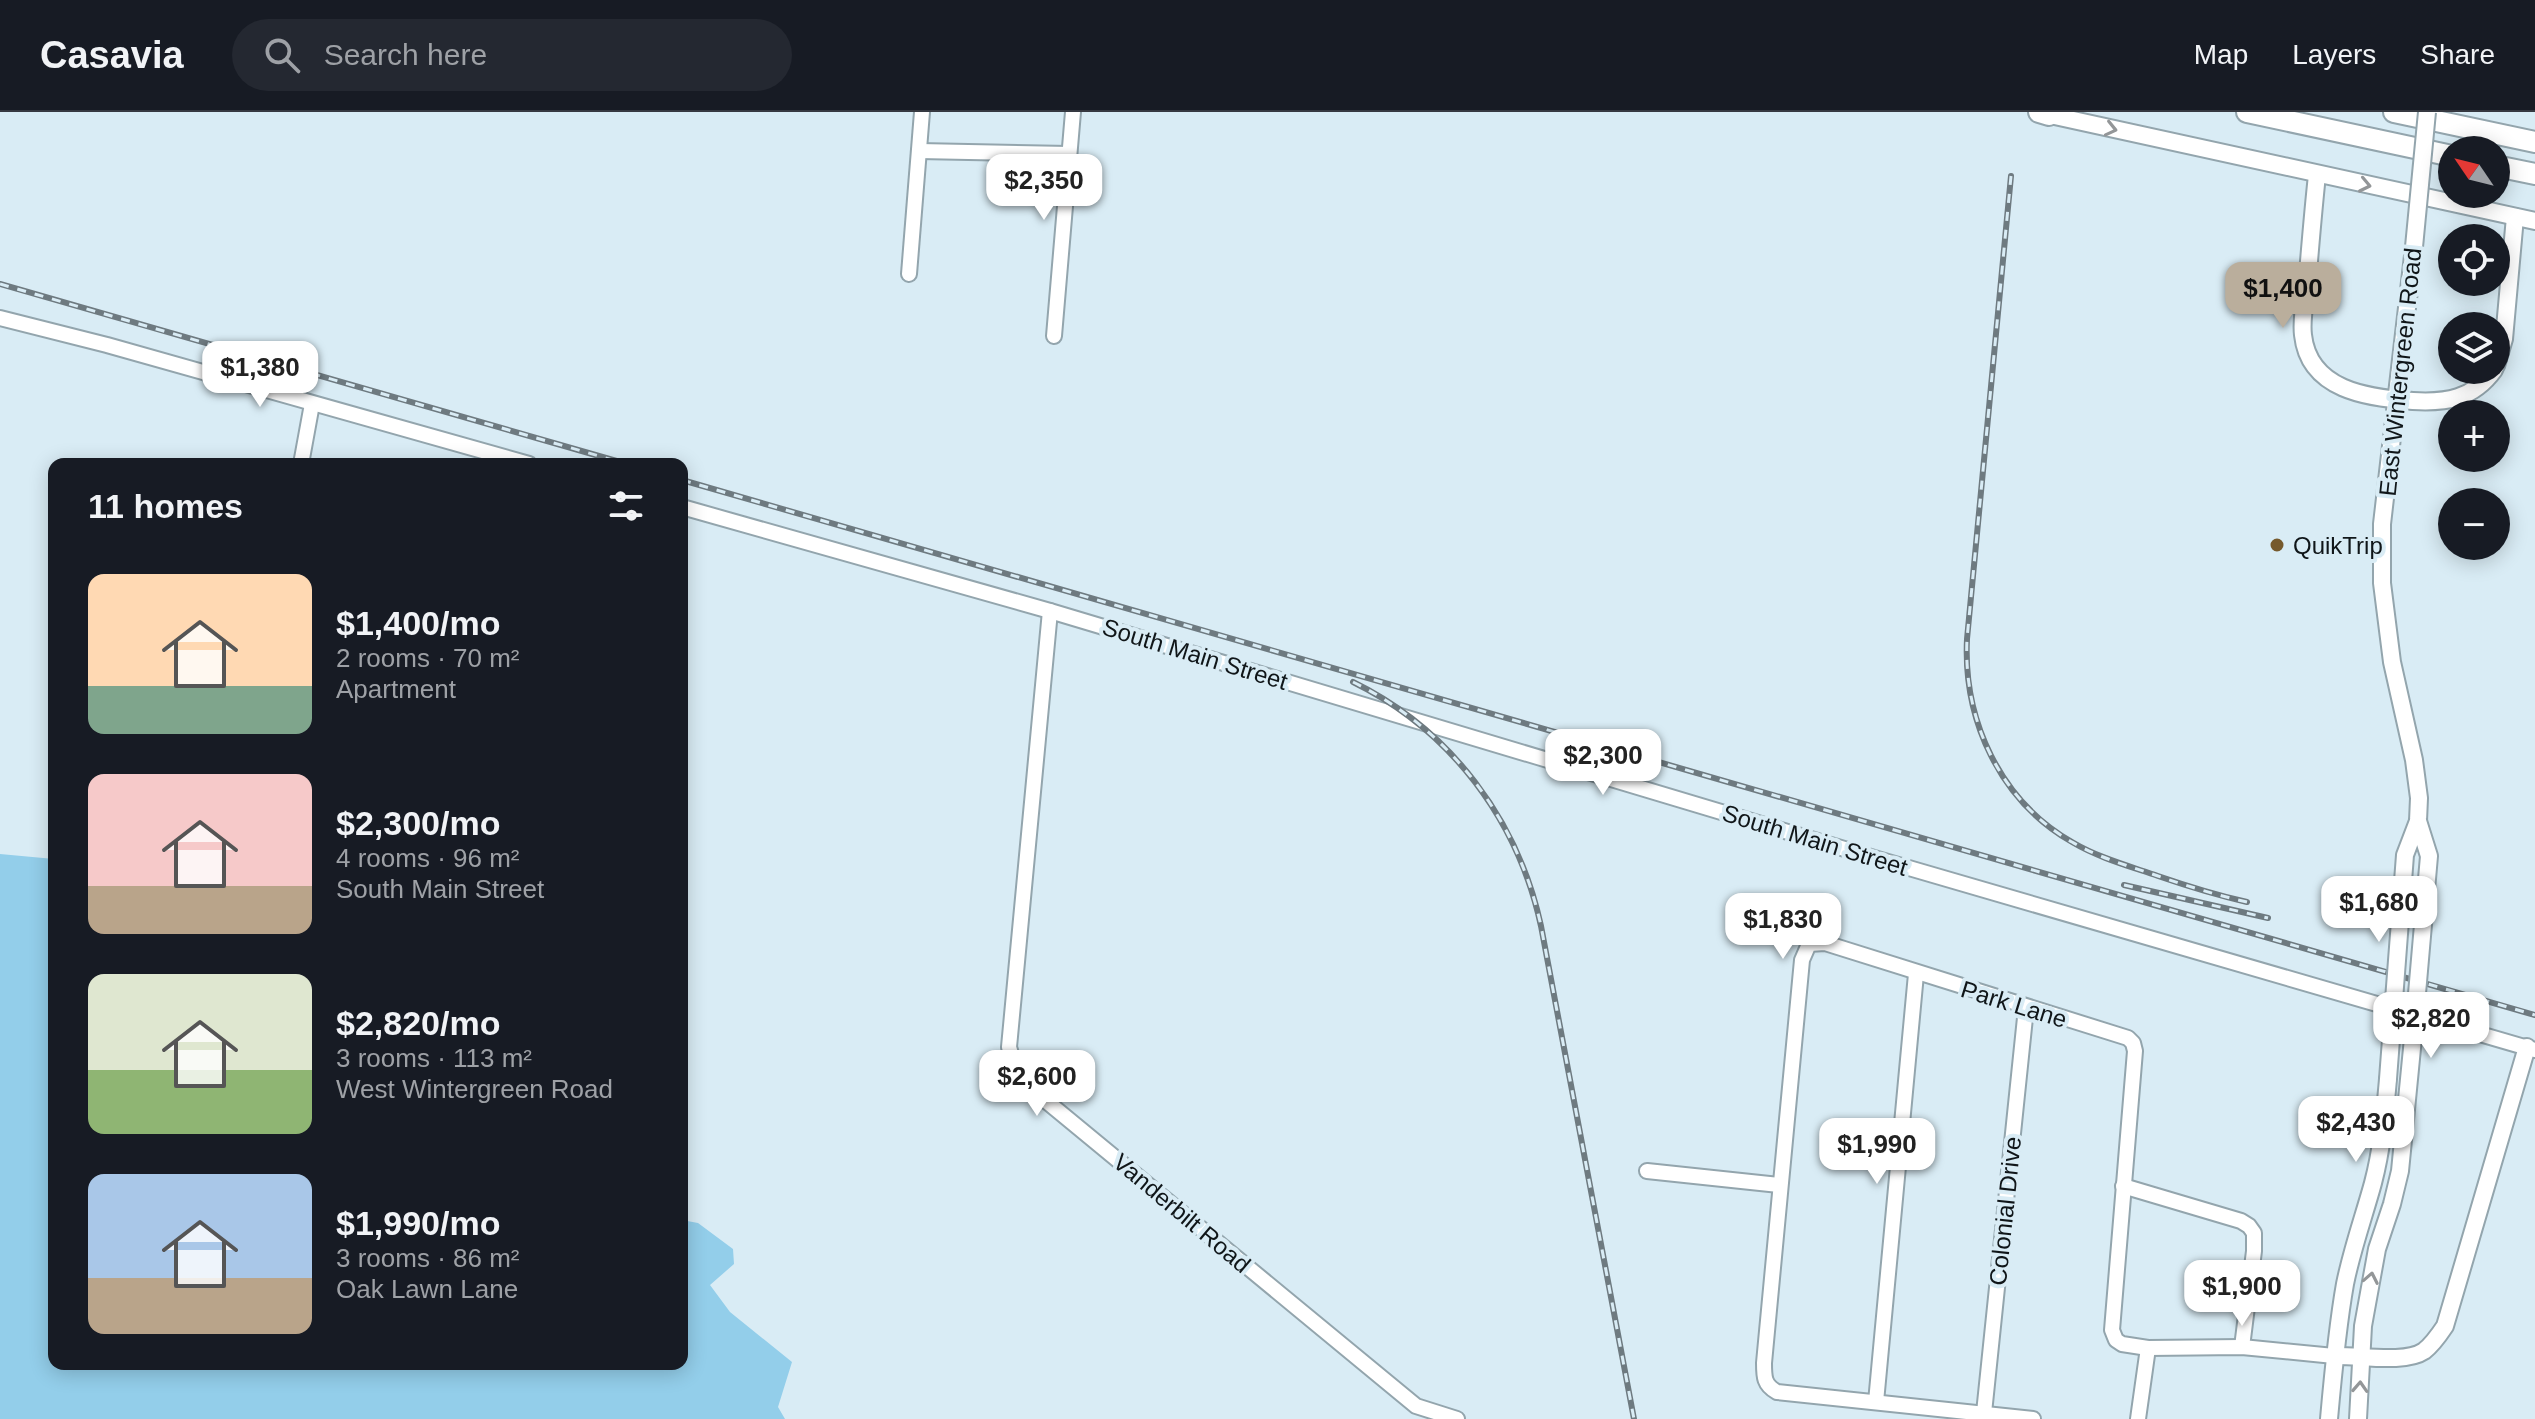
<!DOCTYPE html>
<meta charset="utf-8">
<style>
:root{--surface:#171b24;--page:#242831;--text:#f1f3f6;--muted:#9ea1a6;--line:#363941;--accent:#baae9c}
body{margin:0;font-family:Arial,sans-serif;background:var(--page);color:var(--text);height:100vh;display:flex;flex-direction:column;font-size:30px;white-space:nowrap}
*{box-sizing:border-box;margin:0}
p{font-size:26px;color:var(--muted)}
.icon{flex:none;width:44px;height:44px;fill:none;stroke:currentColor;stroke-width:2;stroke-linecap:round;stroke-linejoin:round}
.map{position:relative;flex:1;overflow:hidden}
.details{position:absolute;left:48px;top:346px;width:640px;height:912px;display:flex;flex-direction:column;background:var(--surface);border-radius:16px;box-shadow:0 4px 20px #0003}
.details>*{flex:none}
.needle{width:52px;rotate:305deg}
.tools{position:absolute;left:2438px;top:24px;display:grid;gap:16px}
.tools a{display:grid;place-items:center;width:72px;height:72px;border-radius:50%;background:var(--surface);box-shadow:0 4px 20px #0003;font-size:40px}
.price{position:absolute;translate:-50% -68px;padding:0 18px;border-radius:16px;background:#fff;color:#222;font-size:26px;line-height:52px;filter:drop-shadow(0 2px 4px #0008)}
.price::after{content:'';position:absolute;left:50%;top:48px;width:24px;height:18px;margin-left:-12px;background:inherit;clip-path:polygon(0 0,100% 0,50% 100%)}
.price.active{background:var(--accent);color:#111}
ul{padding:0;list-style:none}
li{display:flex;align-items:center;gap:24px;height:200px;padding:0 40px}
li span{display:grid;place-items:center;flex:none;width:224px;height:160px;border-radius:16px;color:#555}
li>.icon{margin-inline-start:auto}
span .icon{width:96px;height:96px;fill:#fffc;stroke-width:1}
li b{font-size:34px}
h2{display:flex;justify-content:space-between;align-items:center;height:96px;padding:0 40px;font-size:34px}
header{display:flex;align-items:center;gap:48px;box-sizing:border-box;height:112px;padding:0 40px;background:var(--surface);border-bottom:2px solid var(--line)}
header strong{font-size:38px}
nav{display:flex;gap:44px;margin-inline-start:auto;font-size:28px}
.search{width:560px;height:72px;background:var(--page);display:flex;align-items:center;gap:20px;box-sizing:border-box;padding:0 28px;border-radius:44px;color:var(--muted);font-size:30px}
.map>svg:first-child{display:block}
.green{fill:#93ceea}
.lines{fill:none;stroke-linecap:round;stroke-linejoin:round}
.minor-casing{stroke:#93a5ad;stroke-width:18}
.major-casing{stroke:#93a5ad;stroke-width:20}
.highway-casing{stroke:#93a5ad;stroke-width:24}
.minor{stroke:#fff;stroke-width:14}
.major{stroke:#fff;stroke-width:16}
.highway{stroke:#fff;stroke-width:20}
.rail-casing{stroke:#6e7a80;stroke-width:6}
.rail{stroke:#d9ecf5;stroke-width:3;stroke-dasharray:9;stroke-linecap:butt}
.major-bridge-casing{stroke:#93a5ad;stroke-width:20;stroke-linecap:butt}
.major-bridge{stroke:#fff;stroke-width:16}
.oneway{stroke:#939698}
.poi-dot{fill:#765a2d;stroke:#d9ecf5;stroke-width:3}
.labels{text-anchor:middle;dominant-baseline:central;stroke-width:8;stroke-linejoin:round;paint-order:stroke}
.street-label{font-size:24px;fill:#101619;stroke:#d9ecf5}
.poi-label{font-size:24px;fill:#101619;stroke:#d9ecf5;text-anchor:start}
</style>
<header>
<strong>Casavia</strong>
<div class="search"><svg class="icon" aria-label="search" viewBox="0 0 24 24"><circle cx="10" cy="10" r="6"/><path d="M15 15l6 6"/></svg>Search here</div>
<nav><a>Map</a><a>Layers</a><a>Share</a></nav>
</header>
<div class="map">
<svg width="2535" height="1307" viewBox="0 0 2535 1307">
<rect width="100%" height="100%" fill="#d9ecf5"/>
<path class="green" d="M0 742 54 747V1252H682V1108L698 1111 733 1137 734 1152 710 1173 730 1200 792 1250 778 1295 785 1307H0Z"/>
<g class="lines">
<g class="minor-casing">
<g id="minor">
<path d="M919 39 1069 42"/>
<path d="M909 162 922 0"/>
<path d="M0 206 107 233 529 352"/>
<path d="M1054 224 1073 0"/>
<path d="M301 352 312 292"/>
<path d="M682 395 1050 499 1878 747 2535 938"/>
<path d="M1050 499 1009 935 1015 956 1028 974 1416 1294 1457 1307"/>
<path d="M1647 1059 1779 1073"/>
<path d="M2123 1074 2241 1109 2249 1114 2254 1121V1139L2242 1235"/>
<path d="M1876 1290 1916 862"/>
<path d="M1984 1301 2026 896"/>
<path d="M2033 1307 1777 1280C1764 1273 1764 1265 1764 1251L1802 848 1809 832 1825 831 2128 926 2133 931 2135 939 2112 1218 2116 1228 2122 1232 2148 1236 2242 1235 2334 1244"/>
<path d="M2138 1307 2148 1236"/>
</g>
</g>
<g class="major-casing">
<g id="major">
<path d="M2041 1 2535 109"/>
<path d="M2317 63C2313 100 2310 137 2307 173 2305 189 2301 207 2303 223 2309 278 2367 286 2413 289 2446 291 2473 287 2494 258"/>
<path d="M2414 135 2382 412V471L2392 550 2414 648 2419 686 2418 709"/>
<path d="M2496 254 2504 227 2515 105"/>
<path d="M2334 1244C2358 1243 2405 1252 2424 1239 2432 1233 2439 1223 2445 1214L2527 935"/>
<path d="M2329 1307C2333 1262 2337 1217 2345 1172 2352 1137 2364 1104 2373 1071 2382 1037 2385 1001 2388 967"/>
<path d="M2358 1307 2363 1214 2377 1137 2392 1092 2400 1059 2414 916"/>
</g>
</g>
<g class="highway-casing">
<g id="highway">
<path d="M2039 0 2049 3"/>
<path d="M2247 0 2452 44"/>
<path d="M2394 0 2535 30"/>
<path d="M2496 54 2535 62"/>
</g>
</g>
<use href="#minor" class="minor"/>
<use href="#major" class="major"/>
<use href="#highway" class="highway"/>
<g class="rail-casing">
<g id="rail">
<path d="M2011 64 1967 527C1963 608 2000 689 2072 730 2099 746 2129 754 2158 764 2187 774 2216 783 2247 790"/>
<path d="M0 172 627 352"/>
<path d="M682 368 2535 903"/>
<path d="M1353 570C1451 618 1518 708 1541 814L1634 1307"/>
<path d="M2124 773 2268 806"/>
</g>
</g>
<use href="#rail" class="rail"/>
<g class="major-bridge-casing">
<g id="major-bridge">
<path d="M2414 135 2427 0"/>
<path d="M2414 916 2429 744 2418 709"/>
<path d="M2388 967 2405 743 2418 709"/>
</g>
</g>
<use href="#major-bridge" class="major-bridge"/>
</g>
<defs><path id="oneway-chevron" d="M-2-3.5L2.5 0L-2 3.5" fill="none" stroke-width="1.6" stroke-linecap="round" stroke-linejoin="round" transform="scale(2)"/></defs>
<g class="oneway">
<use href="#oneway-chevron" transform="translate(2111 17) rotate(13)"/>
<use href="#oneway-chevron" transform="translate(2365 73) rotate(12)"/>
<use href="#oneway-chevron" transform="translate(2371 1166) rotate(-79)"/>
<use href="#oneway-chevron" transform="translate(2360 1275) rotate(-87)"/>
</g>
<circle class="poi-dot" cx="2277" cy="433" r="8"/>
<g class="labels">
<g class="street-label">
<text transform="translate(2400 260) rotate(-84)">East Wintergreen Road</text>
<text transform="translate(1195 542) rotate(17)">South Main Street</text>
<text transform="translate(1815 728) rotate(17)">South Main Street</text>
<text transform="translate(2014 892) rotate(17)">Park Lane</text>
<text transform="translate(2005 1099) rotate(-84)">Colonial Drive</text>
<text transform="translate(1182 1101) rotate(40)">Vanderbilt Road</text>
</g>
<g class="poi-label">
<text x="2293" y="433">QuikTrip</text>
</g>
</g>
</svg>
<div class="tools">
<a><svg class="needle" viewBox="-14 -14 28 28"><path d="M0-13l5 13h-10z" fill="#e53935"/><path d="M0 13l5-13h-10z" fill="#9ea1a6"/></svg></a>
<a><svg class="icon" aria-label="locate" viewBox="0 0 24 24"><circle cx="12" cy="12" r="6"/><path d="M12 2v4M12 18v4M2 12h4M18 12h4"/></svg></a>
<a><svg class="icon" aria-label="layers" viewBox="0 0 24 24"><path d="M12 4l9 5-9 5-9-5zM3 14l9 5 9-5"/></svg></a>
<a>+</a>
<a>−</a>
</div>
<b class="price" style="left:1044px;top:110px">$2,350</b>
<b class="price active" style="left:2283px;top:218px">$1,400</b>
<b class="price" style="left:260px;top:297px">$1,380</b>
<b class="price" style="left:1603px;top:685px">$2,300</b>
<b class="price" style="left:2379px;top:832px">$1,680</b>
<b class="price" style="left:1783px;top:849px">$1,830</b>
<b class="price" style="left:2431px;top:948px">$2,820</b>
<b class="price" style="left:1037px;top:1006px">$2,600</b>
<b class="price" style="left:2356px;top:1052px">$2,430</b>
<b class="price" style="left:1877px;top:1074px">$1,990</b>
<b class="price" style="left:2242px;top:1216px">$1,900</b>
<section class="details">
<h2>11 homes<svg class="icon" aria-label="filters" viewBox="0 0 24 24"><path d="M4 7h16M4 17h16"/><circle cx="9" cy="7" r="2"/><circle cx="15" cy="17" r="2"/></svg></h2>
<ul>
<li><span style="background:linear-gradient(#ffd9b3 70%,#7fa58c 0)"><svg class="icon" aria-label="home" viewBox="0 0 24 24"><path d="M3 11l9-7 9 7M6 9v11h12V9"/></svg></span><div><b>$1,400/mo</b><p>2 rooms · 70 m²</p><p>Apartment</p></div></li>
<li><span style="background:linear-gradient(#f6c9c9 70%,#b9a48a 0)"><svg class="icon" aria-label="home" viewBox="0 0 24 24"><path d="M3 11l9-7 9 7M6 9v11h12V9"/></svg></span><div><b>$2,300/mo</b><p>4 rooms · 96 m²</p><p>South Main Street</p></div></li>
<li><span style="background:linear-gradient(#dfe7d0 60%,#8fb573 0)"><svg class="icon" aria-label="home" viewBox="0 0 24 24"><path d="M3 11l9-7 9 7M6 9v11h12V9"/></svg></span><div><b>$2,820/mo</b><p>3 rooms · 113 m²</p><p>West Wintergreen Road</p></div></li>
<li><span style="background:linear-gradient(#a9c7e8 65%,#b9a48a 0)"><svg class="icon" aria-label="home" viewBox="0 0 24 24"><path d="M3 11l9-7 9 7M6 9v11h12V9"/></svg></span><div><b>$1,990/mo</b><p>3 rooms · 86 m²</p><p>Oak Lawn Lane</p></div></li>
</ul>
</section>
</div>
